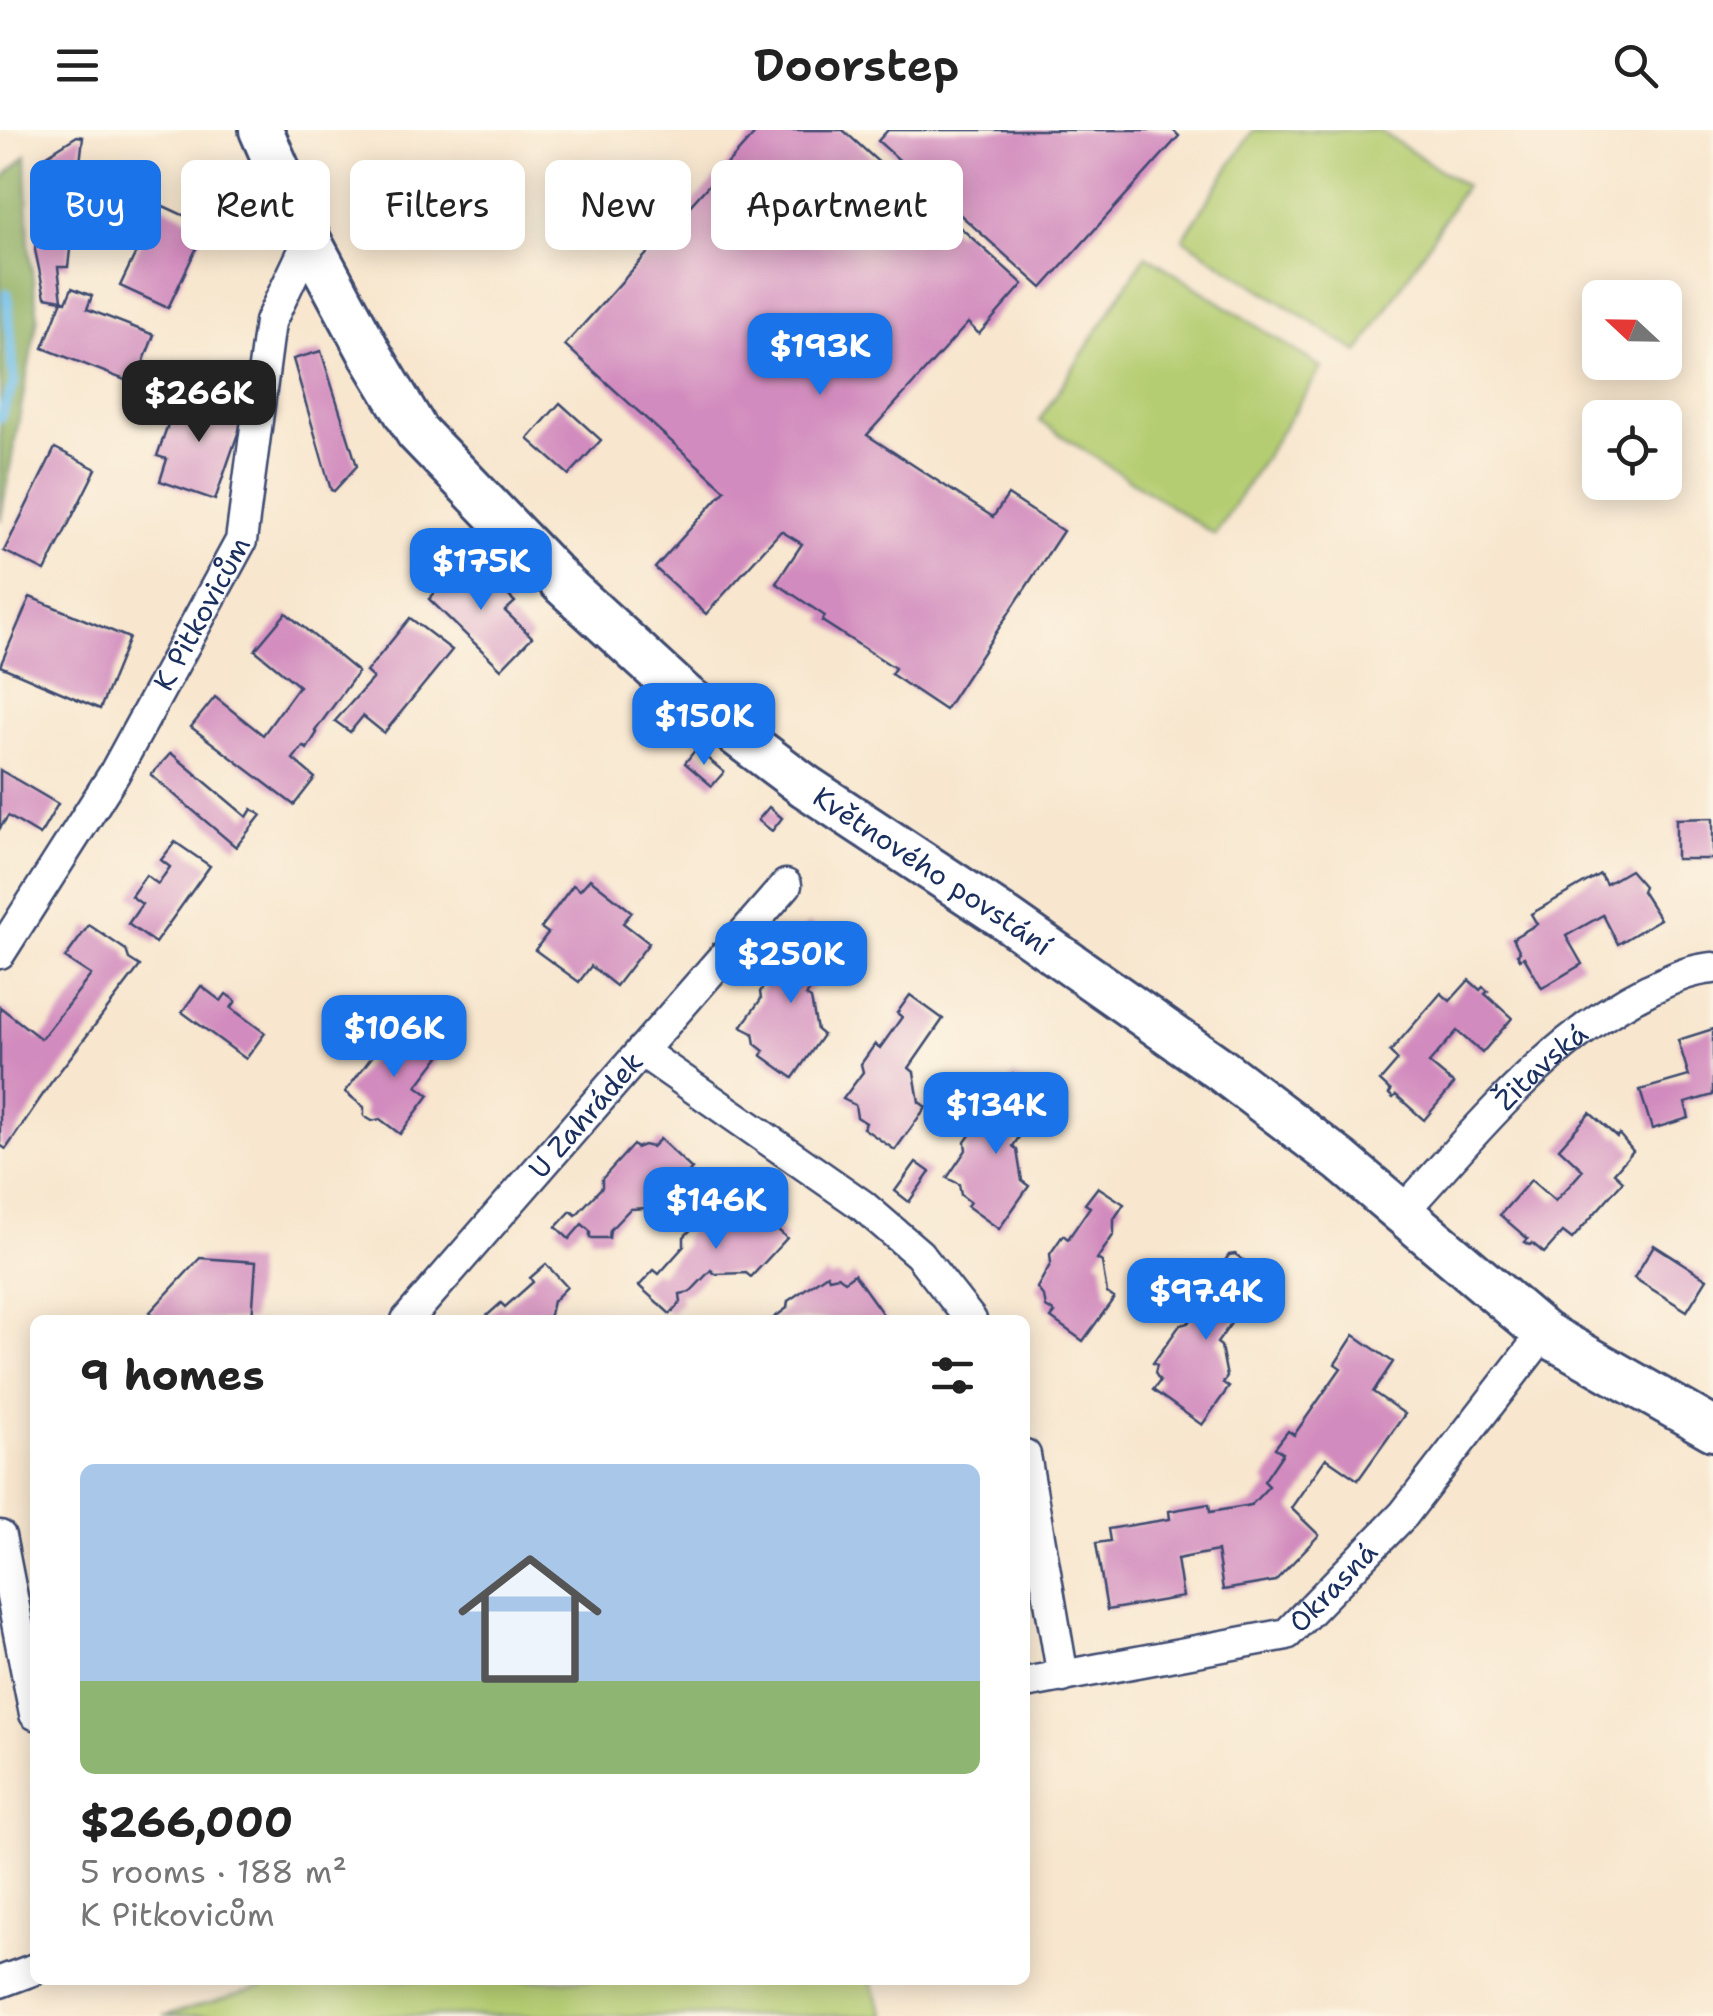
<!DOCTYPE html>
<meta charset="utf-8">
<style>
:root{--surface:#fff;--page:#f2f2f2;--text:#222;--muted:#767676;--accent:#1a73e8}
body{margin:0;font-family:"Shantell Sans",sans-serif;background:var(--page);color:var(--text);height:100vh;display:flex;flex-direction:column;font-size:38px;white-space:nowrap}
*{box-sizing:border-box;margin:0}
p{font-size:32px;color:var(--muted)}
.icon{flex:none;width:55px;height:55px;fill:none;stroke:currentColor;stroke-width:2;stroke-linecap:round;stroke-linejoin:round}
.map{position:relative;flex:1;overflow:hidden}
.sheet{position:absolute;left:30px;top:1185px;width:1000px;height:670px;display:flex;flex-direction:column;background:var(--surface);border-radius:15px;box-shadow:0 5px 25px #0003}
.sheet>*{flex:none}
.guide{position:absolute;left:30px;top:30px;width:1000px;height:90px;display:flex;gap:20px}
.needle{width:65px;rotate:292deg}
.tools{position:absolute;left:1582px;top:150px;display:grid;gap:20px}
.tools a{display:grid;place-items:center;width:100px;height:100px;border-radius:15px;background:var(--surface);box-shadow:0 5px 25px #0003;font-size:50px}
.price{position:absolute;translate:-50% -85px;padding:0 22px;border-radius:20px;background:var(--accent);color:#fff;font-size:32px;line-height:65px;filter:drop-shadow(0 2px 5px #0008)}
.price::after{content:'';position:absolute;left:50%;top:60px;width:30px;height:22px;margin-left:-15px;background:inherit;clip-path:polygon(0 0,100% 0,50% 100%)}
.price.selected{background:#222;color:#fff}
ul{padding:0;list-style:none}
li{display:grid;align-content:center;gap:20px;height:530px;padding:0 50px}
li span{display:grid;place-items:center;height:310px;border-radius:15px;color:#555}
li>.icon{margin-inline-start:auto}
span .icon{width:180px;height:180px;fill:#fffc;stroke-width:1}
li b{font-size:42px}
h2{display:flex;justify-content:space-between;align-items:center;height:120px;padding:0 50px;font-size:42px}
.pill{padding:0 35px;border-radius:15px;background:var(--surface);box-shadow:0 5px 25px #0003;font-size:35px;line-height:90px}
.pill.selected{background:var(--accent);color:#fff}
header{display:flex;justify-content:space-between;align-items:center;height:130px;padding:0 50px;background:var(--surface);font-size:45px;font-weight:600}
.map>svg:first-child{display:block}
.green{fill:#b5cd72;stroke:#687e68;stroke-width:2.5}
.forest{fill:#90b064;stroke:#567061;stroke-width:2.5}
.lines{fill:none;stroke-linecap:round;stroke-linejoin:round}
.stream{stroke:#6dbde8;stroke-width:11}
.building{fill:#d28bbe}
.street-casing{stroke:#3c4a6f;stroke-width:35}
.secondary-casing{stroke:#3c4a6f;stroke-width:48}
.street{stroke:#fff;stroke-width:30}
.secondary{stroke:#fff;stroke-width:42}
.labels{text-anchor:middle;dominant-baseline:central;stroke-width:9;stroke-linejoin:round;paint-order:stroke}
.street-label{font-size:28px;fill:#1b2f5e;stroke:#fcf5e5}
</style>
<header><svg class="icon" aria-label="menu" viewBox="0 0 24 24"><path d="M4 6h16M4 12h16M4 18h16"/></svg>Doorstep<svg class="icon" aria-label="search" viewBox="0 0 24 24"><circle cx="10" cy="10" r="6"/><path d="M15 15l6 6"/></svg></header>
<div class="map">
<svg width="1713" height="1886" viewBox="0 0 1713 1886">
<rect width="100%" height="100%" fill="#fcf5e5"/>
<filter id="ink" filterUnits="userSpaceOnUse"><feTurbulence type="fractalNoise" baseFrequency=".01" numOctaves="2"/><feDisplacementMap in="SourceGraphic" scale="20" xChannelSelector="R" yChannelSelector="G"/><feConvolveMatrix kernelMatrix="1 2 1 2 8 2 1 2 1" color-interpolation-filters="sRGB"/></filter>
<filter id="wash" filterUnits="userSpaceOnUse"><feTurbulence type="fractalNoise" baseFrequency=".0048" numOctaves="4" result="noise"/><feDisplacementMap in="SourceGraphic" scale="40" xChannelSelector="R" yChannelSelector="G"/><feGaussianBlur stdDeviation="2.25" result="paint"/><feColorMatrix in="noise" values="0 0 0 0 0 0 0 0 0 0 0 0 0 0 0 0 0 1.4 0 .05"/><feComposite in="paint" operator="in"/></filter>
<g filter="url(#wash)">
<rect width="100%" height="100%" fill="#f8e6ce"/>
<g class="green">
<path d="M1253 0H1378L1465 56 1359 223 1183 109Z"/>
<path d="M1146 125 1322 238 1215 405 1039 291Z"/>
<path d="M284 1850H870L885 1886H163Z"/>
</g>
<path class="forest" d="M26 25 29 116 38 187 0 391V51Z"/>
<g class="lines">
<path class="stream" d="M0 287 14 253 7 164"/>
</g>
<g id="blocks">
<g class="building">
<path d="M758 0H843L957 103 961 98 1023 154 979 204 968 193 867 305 993 387 1008 365 1063 401 945 580 891 544 895 538 822 491 825 486 776 453 802 414 781 401 706 484 655 438 725 360 565 215Z"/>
<path d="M888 0H1173L1179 6 1042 158 878 11Z"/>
<path d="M77 6 83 7 68 137H58L62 170 45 167 35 120 44 27Z"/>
<path d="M159 74 207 96 168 178 120 156Z"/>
<path d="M72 158 92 166 87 179 154 205 135 254 43 218 62 170 66 172Z"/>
<path d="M321 221 357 336 334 361 331 360 293 229Z"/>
<path d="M189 264 245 283 215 370 160 351 167 329 157 326 178 265 188 268Z"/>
<path d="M560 273 601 310 569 345 528 309Z"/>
<path d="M55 318 96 339 45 441 4 421Z"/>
<path d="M469 427 515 472 505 481 532 507 501 539 429 469Z"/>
<path d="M30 467 129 508 100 579 0 536Z"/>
<path d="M286 483 358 542 315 601 317 603 307 619 303 616 293 629 315 648 294 675 191 597 215 567 263 605 299 556 255 520Z"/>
<path d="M410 488 452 520 384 603 363 586 350 602 335 591 373 548 366 542Z"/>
<path d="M696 619 724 642 712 656 685 633Z"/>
<path d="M171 623 247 687 252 679 261 685 236 717 151 645Z"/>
<path d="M0 640 58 674 40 705 8 686 0 698Z"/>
<path d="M769 677 782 688 772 701 758 690Z"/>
<path d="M1713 688V729H1676V689Z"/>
<path d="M175 712 210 736 155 813 128 794 142 774 131 766 146 745 158 754 170 737 161 730Z"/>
<path d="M1630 740 1644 756 1642 761 1660 789 1618 814 1603 785 1566 806 1582 834 1542 858 1524 827 1520 829 1517 824 1520 822 1513 808 1537 794 1531 784 1600 744 1606 754Z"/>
<path d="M590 749 632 782 623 793 649 813 616 856 591 836 579 852 535 820 548 803 541 798 573 755 580 760Z"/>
<path d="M808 793 834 812 823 827 824 841 806 866 811 869 817 900 823 905 793 948 761 925 764 921 755 914 753 903 741 897 761 869 760 862 773 842 778 846 800 815 795 811Z"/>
<path d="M89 795 126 820 129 829 140 836 50 954 6 1019 0 1015V877L41 909 91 845 65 828Z"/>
<path d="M1469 850 1480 860 1483 857 1488 861 1485 864 1512 888 1482 923 1457 901 1429 933 1454 954 1424 990 1396 965 1393 968 1389 964 1391 961 1380 951 1398 930 1390 922 1441 863 1450 871Z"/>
<path d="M201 856 221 871 226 864 236 871 231 878 265 903 246 929 182 882Z"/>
<path d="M910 865 943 889 909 938 914 942 919 972 926 977 895 1020 863 998 866 993 857 987 855 975 843 969 863 942 861 934 875 914 880 918 902 887 897 883Z"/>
<path d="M397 894 440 926 417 956 429 965 400 1004 380 989 372 991 364 986V977L345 962Z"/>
<path d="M1713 899V965L1685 973 1689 988 1652 999 1640 960 1689 946 1678 910Z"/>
<path d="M1013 944 1039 962 1029 977V992L1013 1016 1017 1020 1022 1051 1029 1056 999 1099 967 1076 970 1072 961 1065 959 1054 947 1048 966 1020 965 1012 979 993 983 996 1005 965 1000 962Z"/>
<path d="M1590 983 1617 1007 1619 1004 1633 1021 1614 1043 1623 1051 1572 1109 1563 1102 1544 1123 1532 1113 1530 1115 1525 1112 1528 1109 1500 1085 1531 1050 1555 1071 1570 1055 1583 1040 1559 1018Z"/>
<path d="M660 1009 692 1039 665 1070V1077L630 1079 610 1100 609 1108H590V1101L582 1094 569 1109 556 1097 571 1081 576 1085 602 1057V1049L633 1015 636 1018 644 1015 652 1017Z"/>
<path d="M916 1032 930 1042 909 1072 895 1061Z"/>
<path d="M1098 1057 1124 1074 1114 1089V1104L1097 1129 1102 1132 1107 1163 1114 1168 1083 1211 1051 1188 1055 1183 1046 1177 1044 1167 1037 1158 1051 1133 1050 1124 1063 1105 1068 1109 1090 1077 1085 1074Z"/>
<path d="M743 1068 787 1108 751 1147 746 1143 715 1144 711 1140 690 1162 680 1164 681 1172 670 1184 639 1156 654 1140 659 1144 684 1116V1107L716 1073 720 1077 726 1073 735 1076Z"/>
<path d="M1654 1115 1707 1149 1687 1181 1634 1148Z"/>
<path d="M1235 1124 1257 1140 1261 1161 1243 1186 1239 1182 1217 1213 1221 1216 1227 1247 1223 1253 1229 1257 1202 1295 1153 1260 1160 1251 1155 1243 1157 1235 1153 1233 1180 1195 1188 1193 1210 1162 1205 1159 1229 1125Z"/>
<path d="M200 1128 256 1132 252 1190H158L150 1182Z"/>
<path d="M546 1134 567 1157 553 1171 550 1185 545 1190H482L501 1173 505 1177 533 1152 530 1148Z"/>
<path d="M827 1144 829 1148 838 1146 845 1151 854 1144 887 1190H771L787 1178 788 1171Z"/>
<path d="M1354 1205 1393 1232 1373 1262 1405 1284 1358 1350 1326 1328 1291 1378 1319 1405 1275 1451 1223 1460 1217 1421 1177 1429 1183 1467 1107 1480 1096 1413 1110 1411 1108 1399 1170 1389 1169 1381 1209 1374 1210 1382 1251 1375 1269 1356 1264 1351 1283 1323 1275 1318 1288 1301 1294 1305 1341 1238 1335 1234Z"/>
</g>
</g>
</g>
<g filter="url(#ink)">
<use href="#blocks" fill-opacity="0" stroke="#3c4a6f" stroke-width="2.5"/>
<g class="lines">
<g class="street-casing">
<g id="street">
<path id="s1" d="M0 823 114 644 241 411 270 192 309 110"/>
<path d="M641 921 862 1075 919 1124 971 1190"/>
<path id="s2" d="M1403 1081C1477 1001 1548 909 1648 860 1670 850 1688 840 1713 838"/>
<path id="s3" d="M407 1190 786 755"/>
<path d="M1025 1325 1063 1547"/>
<path d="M0 1406 35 1584"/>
<path id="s4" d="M1025 1553 1287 1504 1404 1384 1544 1203"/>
<path d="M0 1852 35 1839"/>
</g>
</g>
<g class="secondary-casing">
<g id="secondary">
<path id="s5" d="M261 0 309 110 372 227 417 302 564 455 685 566 805 656 1005 788 1220 939 1341 1031 1544 1203 1713 1299"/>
</g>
</g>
<use href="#street" class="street"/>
<use href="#secondary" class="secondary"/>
</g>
</g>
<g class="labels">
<g class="street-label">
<text stroke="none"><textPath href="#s1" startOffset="395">K Pitkovicům</textPath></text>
<text stroke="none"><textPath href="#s5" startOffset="1020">Květnového povstání</textPath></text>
<text stroke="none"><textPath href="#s2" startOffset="200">Žitavská</textPath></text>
<text stroke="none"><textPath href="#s3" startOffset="272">U Zahrádek</textPath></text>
<text stroke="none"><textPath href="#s4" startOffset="332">Okrasná</textPath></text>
</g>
</g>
</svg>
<div class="tools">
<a><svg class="needle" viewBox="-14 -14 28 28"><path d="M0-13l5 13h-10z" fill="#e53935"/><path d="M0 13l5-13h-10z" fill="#767676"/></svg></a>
<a><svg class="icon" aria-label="locate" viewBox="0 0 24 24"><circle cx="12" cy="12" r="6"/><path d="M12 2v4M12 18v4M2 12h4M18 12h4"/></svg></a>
</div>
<b class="price" style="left:820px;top:268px">$193K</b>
<b class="price selected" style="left:199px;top:315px">$266K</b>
<b class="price" style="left:481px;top:483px">$175K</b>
<b class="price" style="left:704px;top:638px">$150K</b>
<b class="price" style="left:791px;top:876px">$250K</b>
<b class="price" style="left:394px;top:950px">$106K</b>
<b class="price" style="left:996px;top:1027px">$134K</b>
<b class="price" style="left:716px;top:1122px">$146K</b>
<b class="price" style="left:1206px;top:1213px">$97.4K</b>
<div class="guide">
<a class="pill selected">Buy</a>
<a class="pill">Rent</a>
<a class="pill">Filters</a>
<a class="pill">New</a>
<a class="pill">Apartment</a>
</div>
<section class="sheet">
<h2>9 homes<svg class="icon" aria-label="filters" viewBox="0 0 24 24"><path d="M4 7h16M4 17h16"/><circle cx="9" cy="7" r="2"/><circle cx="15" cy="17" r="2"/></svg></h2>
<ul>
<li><span style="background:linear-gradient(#a9c7e8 70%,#8fb573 0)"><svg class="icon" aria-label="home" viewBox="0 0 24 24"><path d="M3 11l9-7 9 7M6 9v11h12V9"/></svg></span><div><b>$266,000</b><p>5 rooms · 188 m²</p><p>K Pitkovicům</p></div></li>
</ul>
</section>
</div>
